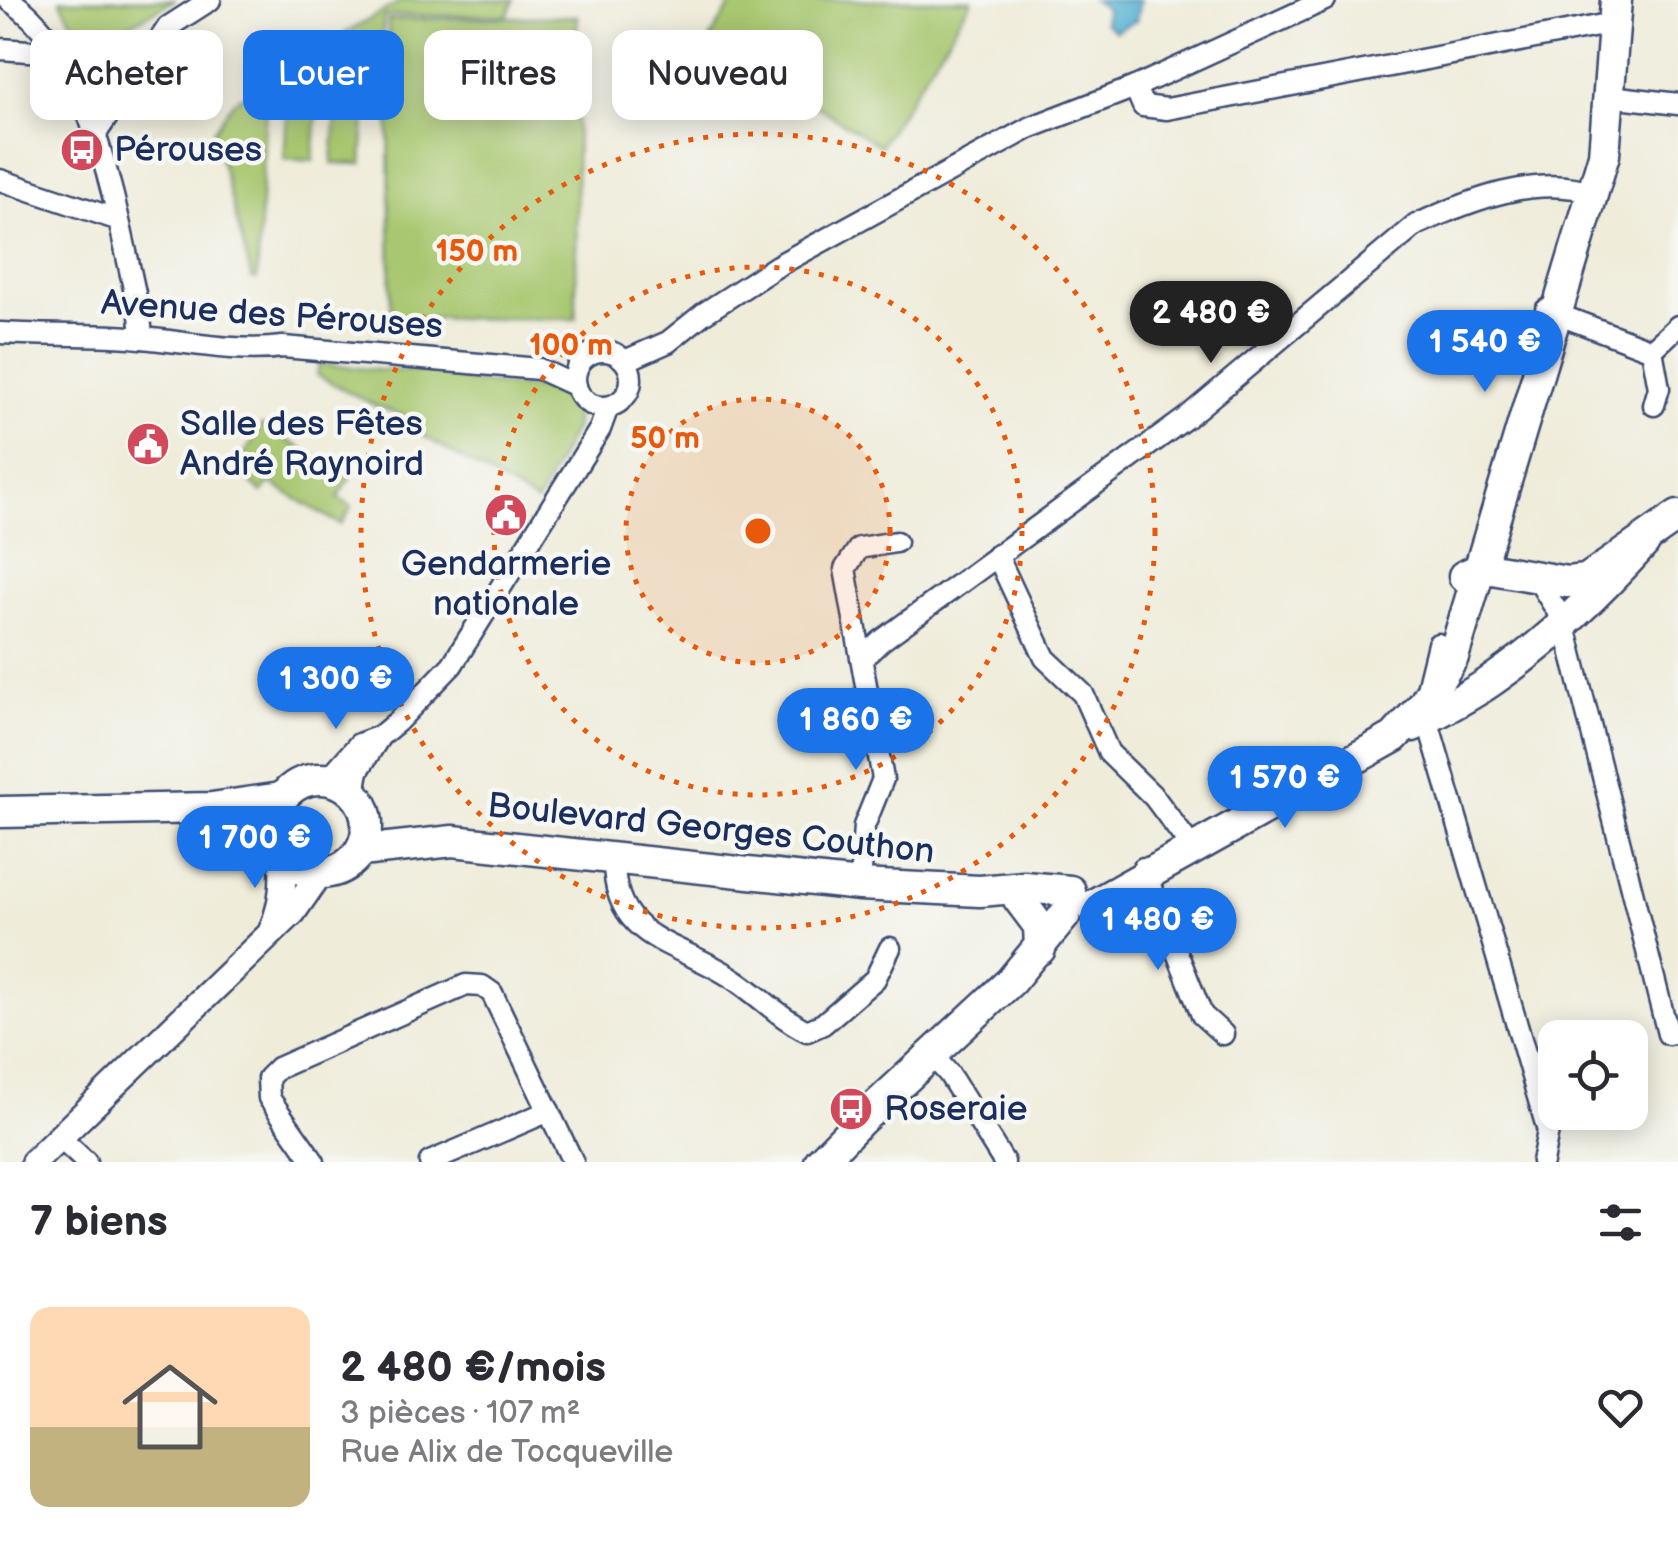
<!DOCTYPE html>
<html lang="fr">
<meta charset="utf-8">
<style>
:root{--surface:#fff;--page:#f2f2f3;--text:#2b2b33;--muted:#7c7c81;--line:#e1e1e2;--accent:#1a73e8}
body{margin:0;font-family:"Balsamiq Sans",sans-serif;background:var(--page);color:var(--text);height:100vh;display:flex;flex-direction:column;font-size:38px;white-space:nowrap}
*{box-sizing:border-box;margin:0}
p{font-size:32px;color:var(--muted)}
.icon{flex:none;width:55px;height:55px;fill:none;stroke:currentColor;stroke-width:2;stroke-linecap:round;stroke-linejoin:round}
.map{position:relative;height:1162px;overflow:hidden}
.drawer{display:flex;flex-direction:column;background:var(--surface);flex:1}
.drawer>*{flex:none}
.guide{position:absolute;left:30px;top:30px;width:1000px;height:90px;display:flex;gap:20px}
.buttons{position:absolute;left:1538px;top:1020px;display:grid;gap:20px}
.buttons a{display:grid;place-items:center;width:110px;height:110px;border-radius:20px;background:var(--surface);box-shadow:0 5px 25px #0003;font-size:50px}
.price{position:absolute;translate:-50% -85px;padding:0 22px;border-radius:35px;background:var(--accent);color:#fff;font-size:32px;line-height:65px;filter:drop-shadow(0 2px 5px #0008)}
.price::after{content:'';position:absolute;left:50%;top:60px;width:30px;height:22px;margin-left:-15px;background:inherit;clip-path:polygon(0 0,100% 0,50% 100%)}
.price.active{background:#222;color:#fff}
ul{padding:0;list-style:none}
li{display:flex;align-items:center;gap:30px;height:250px;padding:0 30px}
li+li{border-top:2px solid var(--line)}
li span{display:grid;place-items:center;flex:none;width:280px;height:200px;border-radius:20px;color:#555}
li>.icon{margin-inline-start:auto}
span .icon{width:120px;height:120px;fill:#fffc;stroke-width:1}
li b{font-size:42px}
h2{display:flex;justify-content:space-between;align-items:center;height:120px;padding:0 30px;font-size:42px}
.tag{padding:0 35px;border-radius:20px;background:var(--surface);box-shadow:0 5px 25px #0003;font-size:35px;line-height:90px}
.tag.active{background:var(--accent);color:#fff}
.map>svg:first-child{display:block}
.green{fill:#a8c76f;stroke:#627b66;stroke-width:2.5}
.water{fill:#54b1d2;stroke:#387098;stroke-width:2.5}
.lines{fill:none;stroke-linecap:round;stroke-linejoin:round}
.minor-casing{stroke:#3b4b71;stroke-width:25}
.tertiary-casing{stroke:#3b4b71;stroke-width:30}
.secondary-casing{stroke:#3b4b71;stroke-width:35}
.minor{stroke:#fff;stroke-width:20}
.tertiary{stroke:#fff;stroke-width:25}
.secondary{stroke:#fff;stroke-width:30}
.ring{fill:none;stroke:#e8590c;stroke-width:5;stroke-dasharray:5 10}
.labels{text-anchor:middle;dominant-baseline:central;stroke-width:9;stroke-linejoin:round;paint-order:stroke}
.poi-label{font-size:35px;fill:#1b2f5e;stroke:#f6f6f2;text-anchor:start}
.street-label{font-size:35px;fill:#1b2f5e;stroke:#f6f6f2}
.centre{fill:#e8590c;stroke:#f6f6f2;stroke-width:5}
.ring-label{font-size:30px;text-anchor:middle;font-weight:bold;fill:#e8590c;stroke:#f6f6f2;stroke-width:9;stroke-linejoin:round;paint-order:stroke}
</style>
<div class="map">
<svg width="1678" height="1162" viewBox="0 0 1678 1162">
<rect width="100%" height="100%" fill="#f6f6f2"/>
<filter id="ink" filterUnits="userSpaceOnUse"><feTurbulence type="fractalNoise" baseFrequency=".01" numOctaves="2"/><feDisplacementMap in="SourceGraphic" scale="20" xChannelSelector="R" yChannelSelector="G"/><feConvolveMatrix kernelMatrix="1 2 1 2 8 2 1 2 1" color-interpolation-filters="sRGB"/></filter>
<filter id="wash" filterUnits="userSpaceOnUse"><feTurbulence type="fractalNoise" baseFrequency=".0048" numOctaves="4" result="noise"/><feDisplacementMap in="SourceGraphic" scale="40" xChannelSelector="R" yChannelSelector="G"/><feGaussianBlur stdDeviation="2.25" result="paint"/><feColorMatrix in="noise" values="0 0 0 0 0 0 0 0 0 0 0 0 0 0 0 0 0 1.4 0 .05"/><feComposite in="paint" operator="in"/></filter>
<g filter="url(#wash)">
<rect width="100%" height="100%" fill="#efecda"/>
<g class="green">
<path d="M60 0H175L87 48Z"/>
<path d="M403 0H514L508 15 384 16 379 79 280 74 282 69Z"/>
<path d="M734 0H972L880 146 710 39Z"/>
<path d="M577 16 576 319 391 318 388 20Z"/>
<path d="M267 84 257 279H252L213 131 234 101Z"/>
<path d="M288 96 318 98 313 161 284 159Z"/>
<path d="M337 99 366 101 362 164 332 163Z"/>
<path d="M319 364 378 370 436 372 475 382 555 390 569 402 575 413V427L537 503 417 432 421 422 374 405 317 375Z"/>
<path d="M262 425 350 478 338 498 352 507 341 525 270 483 262 493 236 469Z"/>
</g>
<path class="water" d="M1093 0H1140L1136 21 1115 31 1104 22 1106 9Z"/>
</g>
<g filter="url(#ink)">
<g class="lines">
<g class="minor-casing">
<g id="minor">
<path d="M9 0C94 54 118 223 140 315L142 338"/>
<path d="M0 49 57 53"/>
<path d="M1135 87 1143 106 1167 109 1613 23"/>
<path d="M1610 96 1678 104"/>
<path d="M95 135 168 27 210 0"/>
<path d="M0 180 116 219"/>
<path d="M1546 310 1652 350 1678 326"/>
<path d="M0 333C47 336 94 333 142 338 188 342 236 353 283 347L539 369 576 386"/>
<path d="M1652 350 1659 388 1654 405"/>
<circle cx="603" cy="379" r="28"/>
<path d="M625 361 668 342 703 314 777 266 1029 128 1135 87 1325 0"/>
<path d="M997 555 1045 658 1083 694 1109 753 1154 797 1192 848"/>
<path d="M1536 577 1564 622 1668 1034 1678 1032"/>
<path d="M1438 644 1423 705 1548 1131 1542 1162"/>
<path d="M862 659 881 641 1186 418 1416 225C1468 201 1537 173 1594 193"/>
<path d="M328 779 359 744 380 736 397 722 452 665 600 429 608 407"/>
<path d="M354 793 358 771 380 736"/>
<path d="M614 860C613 941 678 942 731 977 758 994 778 1017 807 1031L823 1024 875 979 890 948"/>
<path d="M1143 868 1202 1015 1223 1034"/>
<path d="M860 885 864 826 883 779 845 569 859 548 896 542"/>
<path d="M932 1055 949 1074 1004 1162"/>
<path d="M60 1138 86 1162"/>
<path d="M314 1162 269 1098 268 1078 278 1068 466 985 482 986 492 993 573 1162"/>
<path d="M430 1162 549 1111"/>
</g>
</g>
<g class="tertiary-casing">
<g id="tertiary">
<path d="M273 927C283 903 284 881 282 854"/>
<path d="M34 1162 293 912 320 873"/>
</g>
</g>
<g class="secondary-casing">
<g id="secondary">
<path d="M1464 576 1480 569H1492L1567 582 1586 580 1678 516"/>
<path d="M1413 726C1440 711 1469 697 1494 679 1549 641 1600 592 1644 543"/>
<circle cx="320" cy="826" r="47"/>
<path d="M0 812 212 808 281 798"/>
<path d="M361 851 453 841 860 885 980 891 1024 887 1070 891"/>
<path d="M1018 898 1039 926 1040 949"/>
<path d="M1091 906 1394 737 1423 705 1453 657 1604 155 1616 0"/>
<path d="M820 1162 860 1121 1011 981 1065 915"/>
</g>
</g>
<use href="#minor" class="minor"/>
<use href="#tertiary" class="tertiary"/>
<use href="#secondary" class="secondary"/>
</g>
</g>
<circle cx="758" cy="531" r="132" fill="#e8590c" fill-opacity=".12"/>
<g class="ring">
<circle cx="758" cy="531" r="132"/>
<circle cx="758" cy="531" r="264"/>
<circle cx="758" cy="531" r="397"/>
</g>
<defs>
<g id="bus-disc" transform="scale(2.25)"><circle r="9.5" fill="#d1495b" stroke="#f6f6f2"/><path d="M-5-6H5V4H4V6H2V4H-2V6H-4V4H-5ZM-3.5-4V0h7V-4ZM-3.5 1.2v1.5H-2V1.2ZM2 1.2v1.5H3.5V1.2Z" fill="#fff"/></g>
<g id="civic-disc" transform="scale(2.25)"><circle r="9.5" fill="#d1495b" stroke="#f6f6f2"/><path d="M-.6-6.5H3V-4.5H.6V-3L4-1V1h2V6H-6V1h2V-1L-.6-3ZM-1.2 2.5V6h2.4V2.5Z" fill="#fff"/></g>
</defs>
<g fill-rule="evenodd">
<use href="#bus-disc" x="82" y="150"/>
<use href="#civic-disc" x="148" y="444"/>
<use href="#civic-disc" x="506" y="515"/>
<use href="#bus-disc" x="851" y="1109"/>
</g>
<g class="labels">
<g class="poi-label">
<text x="114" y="150">Pérouses</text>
<text x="180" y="424">Salle des Fêtes<tspan x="180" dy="40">André Raynoird</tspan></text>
<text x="506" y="564" text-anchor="middle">Gendarmerie<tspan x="506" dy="40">nationale</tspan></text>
<text x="884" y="1109">Roseraie</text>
</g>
<g class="street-label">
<text transform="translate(272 315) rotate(4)">Avenue des Pérouses</text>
<text transform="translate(711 829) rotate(6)">Boulevard Georges Couthon</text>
</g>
</g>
<circle cx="758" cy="531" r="15" class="centre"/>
<g class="ring-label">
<text x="477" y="261">150 m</text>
<text x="571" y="355">100 m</text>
<text x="665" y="448">50 m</text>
</g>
</svg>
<div class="buttons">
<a><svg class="icon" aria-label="locate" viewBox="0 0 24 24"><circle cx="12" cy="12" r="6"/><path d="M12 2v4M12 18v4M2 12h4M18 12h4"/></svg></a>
</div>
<b class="price active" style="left:1211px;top:366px">2 480 €</b>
<b class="price" style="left:1485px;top:395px">1 540 €</b>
<b class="price" style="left:336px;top:732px">1 300 €</b>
<b class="price" style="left:856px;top:773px">1 860 €</b>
<b class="price" style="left:1285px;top:831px">1 570 €</b>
<b class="price" style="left:255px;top:891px">1 700 €</b>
<b class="price" style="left:1158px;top:973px">1 480 €</b>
<div class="guide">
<a class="tag">Acheter</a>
<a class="tag active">Louer</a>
<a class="tag">Filtres</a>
<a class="tag">Nouveau</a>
</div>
</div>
<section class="drawer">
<h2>7 biens<svg class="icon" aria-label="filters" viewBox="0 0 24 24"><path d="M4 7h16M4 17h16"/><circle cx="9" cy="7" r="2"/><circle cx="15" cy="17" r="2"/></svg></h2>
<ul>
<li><span style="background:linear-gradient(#ffd9b3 60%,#c2b280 0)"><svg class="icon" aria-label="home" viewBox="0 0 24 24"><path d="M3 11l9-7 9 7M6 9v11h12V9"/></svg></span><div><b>2 480 €/mois</b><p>3 pièces · 107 m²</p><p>Rue Alix de Tocqueville</p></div><svg class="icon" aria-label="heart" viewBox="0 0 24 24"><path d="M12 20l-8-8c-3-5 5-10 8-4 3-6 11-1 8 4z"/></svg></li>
</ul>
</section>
